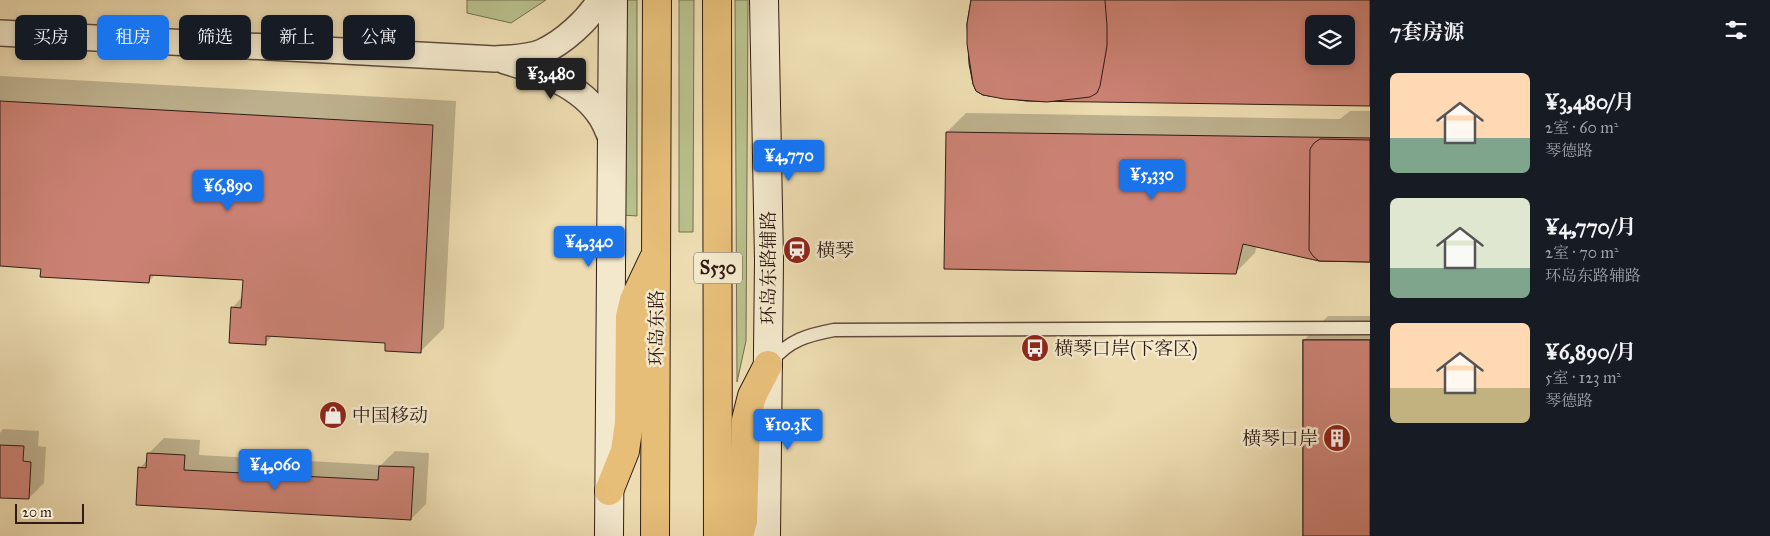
<!DOCTYPE html>
<html lang="zh">
<meta charset="utf-8">
<style>
:root{--surface:#171b24;--page:#242831;--text:#f1f3f6;--muted:#9ea1a6;--accent:#1a73e8}
body{margin:0;font-family:"IM FELL Great Primer","Noto Serif SC",serif;background:var(--page);color:var(--text);height:100vh;display:flex;flex-direction:column;font-size:19px;white-space:nowrap}
*{box-sizing:border-box;margin:0}
p{font-size:16px;color:var(--muted)}
.icon{flex:none;width:28px;height:28px;fill:none;stroke:currentColor;stroke-width:2;stroke-linecap:round;stroke-linejoin:round}
.map{position:relative;flex:1;overflow:hidden}
.drawer{display:flex;flex-direction:column;background:var(--surface);width:400px}
.drawer>*{flex:none}
.hud{position:absolute;left:15px;top:15px;width:475px;height:45px;display:flex;gap:10px}
.tools{position:absolute;left:1305px;top:15px;display:grid;gap:10px}
.tools a{display:grid;place-items:center;width:50px;height:50px;border-radius:8px;background:var(--surface);box-shadow:0 2px 8px #0003;font-size:25px}
.scale{position:absolute;left:15px;bottom:12px;width:69px;box-sizing:border-box;padding-left:5px;border:2px solid #311c14;border-top:0;font-size:14px;line-height:18px;white-space:nowrap;color:#311c14;-webkit-text-stroke:4px #f3e8cc;paint-order:stroke}
.price{position:absolute;translate:-50% -42px;padding:0 11px;border-radius:5px;background:var(--accent);color:#fff;font-size:16px;line-height:32px;filter:drop-shadow(0 1px 2px #0008)}
.price::after{content:'';position:absolute;left:50%;top:30px;width:15px;height:11px;margin-left:-8px;background:inherit;clip-path:polygon(0 0,100% 0,50% 100%)}
.price.selected{background:#222;color:#fff}
ul{padding:0;list-style:none}
li{display:flex;align-items:center;gap:15px;height:125px;padding:0 20px}
li span{display:grid;place-items:center;flex:none;width:140px;height:100px;border-radius:8px;color:#555}
li>.icon{margin-inline-start:auto}
span .icon{width:60px;height:60px;fill:#fffc;stroke-width:1}
li b{font-size:21px}
h2{display:flex;justify-content:space-between;align-items:center;height:60px;padding:0 20px;font-size:21px}
.pill{padding:0 18px;border-radius:8px;background:var(--surface);box-shadow:0 2px 8px #0003;font-size:18px;line-height:45px}
.pill.selected{background:var(--accent);color:#fff}
main{display:flex;flex:1;min-height:0}
.map>svg:first-child{display:block}
.green{fill:#b8c08c;stroke:#746e50}
.shadow{fill:#0003}
.building{fill:#cb8274;stroke:#311c14;fill-rule:evenodd}
.lines{fill:none;stroke-linecap:round;stroke-linejoin:round}
.service-casing{stroke:#604c3b;stroke-width:15}
.minor-casing{stroke:#604c3b;stroke-width:28}
.secondary-casing{stroke:#311c14;stroke-width:30}
.primary-casing{stroke:#311c14;stroke-width:30}
.service{stroke:#f3e8cc;stroke-width:12}
.minor{stroke:#f3e8cc;stroke-width:25}
.secondary{stroke:#f3e8cc;stroke-width:28}
.primary{stroke:#e6be78;stroke-width:28}
.labels{text-anchor:middle;dominant-baseline:central;stroke-width:5;stroke-linejoin:round;paint-order:stroke}
.shield{fill:#f3e8cc;stroke:#6b594b;stroke-width:1}
.shield-label{font-size:18px;font-weight:bold;fill:#311c14}
.poi-label{font-size:19px;fill:#311c14;stroke:#f3e8cc;text-anchor:start}
.street-label{font-size:19px;fill:#311c14;stroke:#f3e8cc}
</style>
<main>
<div class="map">
<svg width="1370" height="536" viewBox="0 0 1370 536">
<rect width="100%" height="100%" fill="#eddcb1"/>
<filter id="stains"><feTurbulence type="fractalNoise" baseFrequency=".004" numOctaves="4"/><feColorMatrix values="0 0 0 0 .2 0 0 0 0 .09 0 0 0 0 .02 0 0 0 .5 -.17"/></filter>
<radialGradient id="worn" r=".72"><stop offset=".6" stop-color="#630" stop-opacity="0"/><stop offset="1" stop-color="#630" stop-opacity=".3"/></radialGradient>
<g class="green">
<path d="M467 0H546L511 23 467 13Z"/>
<path d="M623 0H637V216L623 215Z"/>
<path d="M679 0H694L693 232H679Z"/>
<path d="M735 0H748L746 341 737 382Z"/>
</g>
<g class="shadow">
<path d="M0 76 456 101 444 328 420 352 387 341 273 335 265 344 232 308 243 296 245 278 156 274 149 281 42 267 0 265Z"/>
<path d="M1350 111H1370V260L1257 245 1255 253 1236 272 947 132 966 113 1340 119Z"/>
<path d="M1328 316H1370V536H1305L1304 340Z"/>
<path d="M3 429 39 431 38 446 46 447 44 483 29 498 0 497V433Z"/>
<path d="M164 438 200 440 199 455 381 465 395 451 429 453 426 504 411 519 140 468 148 459V454Z"/>
</g>
<g class="building">
<path d="M971 0H1370V106L1026 101 983 95 976 91 973 84 969 64 967 24ZM1314 24H1346V56H1314Z"/>
<path d="M971 0H1105L1107 26V46L1100 86 1097 93 1090 97 1047 102 1004 99 983 95 976 91 973 84 967 44V24Z"/>
<path d="M0 101 433 125 421 353 385 351V343L266 336V345L229 343 231 307 241 308 243 280 150 275 149 283 40 277 41 269 0 266Z"/>
<path d="M946 132 1370 138V262L1319 261 1243 244 1236 274 944 269Z"/>
<path d="M1320 139 1370 140V262L1319 261 1313 256 1309 250 1310 149 1314 143Z"/>
<rect x="1303" y="340" width="67" height="196"/>
<rect x="1303" y="340" width="67" height="196"/>
<path d="M0 445 24 446 23 461 31 462 29 499 0 498Z"/>
<path d="M147 453 185 455 184 470 378 480 379 466 414 467 411 520 136 505 138 467 146 468Z"/>
</g>
<g class="lines">
<g class="service-casing">
<path id="service" d="M772 361C789 340 808 335 834 330L1370 328"/>
</g>
<g class="minor-casing">
<g id="minor">
<path d="M0 33 495 59C510 58 528 58 542 52 564 42 588 20 600 0"/>
<path d="M505 61C539 71 581 85 601 117 605 123 608 131 611 138"/>
</g>
</g>
<g class="secondary-casing">
<g id="secondary">
<path d="M764 0 769 260 766 536"/>
<path d="M609 536 613 0"/>
</g>
</g>
<g class="primary-casing">
<g id="primary">
<path d="M717 0 718 536"/>
<path d="M609 491 625 451 629 423 630 317 634 300 653 260"/>
<path d="M655 536 657 0"/>
<path d="M739 536 743 521 746 420 752 396 768 365"/>
</g>
</g>
<use href="#service" class="service"/>
<use href="#minor" class="minor"/>
<use href="#secondary" class="secondary"/>
<use href="#primary" class="primary"/>
</g>
<defs>
<g id="station-disc" transform="scale(1.4375)"><circle r="9.5" fill="#8f2418" stroke="#f3e8cc"/><path d="M-3-6H3Q5-6 5-4V2Q5 4 3 4L4.5 6H3L1.5 4h-3L-3 6H-4.5L-3 4Q-5 4-5 2V-4Q-5-6-3-6ZM-3.5-4v3h7v-3ZM-3.5 1v1.5H-2V1ZM2 1v1.5H3.5V1Z" fill="#fff"/></g>
<g id="bus-disc" transform="scale(1.4375)"><circle r="9.5" fill="#8f2418" stroke="#f3e8cc"/><path d="M-5-6H5V4H4V6H2V4H-2V6H-4V4H-5ZM-3.5-4V0h7V-4ZM-3.5 1.2v1.5H-2V1.2ZM2 1.2v1.5H3.5V1.2Z" fill="#fff"/></g>
<g id="shop-disc" transform="scale(1.4375)"><circle r="9.5" fill="#8f2418" stroke="#f3e8cc"/><path d="M-5-2.5h2.3a2.7 3.5 0 0 1 5.4 0H5L5.5 6h-11ZM-1.5-2.5h3a1.5 2.3 0 0 0-3 0Z" fill="#fff"/></g>
<g id="building-disc" transform="scale(1.4375)"><circle r="9.5" fill="#8f2418" stroke="#f3e8cc"/><path d="M-4-6H4V6H1V3H-1V6H-4ZM-2.5-4.3h1.7v1.8h-1.7ZM.8-4.3h1.7v1.8H.8ZM-2.5-1h1.7V.8h-1.7ZM.8-1h1.7V.8H.8Z" fill="#fff"/></g>
</defs>
<g fill-rule="evenodd">
<use href="#station-disc" x="797" y="250"/>
<use href="#bus-disc" x="1035" y="348"/>
<use href="#shop-disc" x="333" y="415"/>
<use href="#building-disc" x="1337" y="438"/>
</g>
<g class="labels">
<rect class="shield" x="694" y="252.5" width="48" height="31" rx="4"/>
<g class="shield-label">
<text x="718" y="268">S530</text>
</g>
<g class="poi-label">
<text x="816" y="250">横琴</text>
<text x="1054" y="348">横琴口岸(下客区)</text>
<text x="352" y="415">中国移动</text>
<text x="1318" y="438" text-anchor="end">横琴口岸</text>
</g>
<g class="street-label">
<text transform="translate(768 268) rotate(-90)">环岛东路辅路</text>
<text transform="translate(656 328) rotate(-90)">环岛东路</text>
</g>
</g>
<rect width="100%" height="100%" filter="url(#stains)"/>
<rect width="100%" height="100%" fill="url(#worn)"/>
</svg>
<div class="tools">
<a><svg class="icon" aria-label="layers" viewBox="0 0 24 24"><path d="M12 4l9 5-9 5-9-5zM3 14l9 5 9-5"/></svg></a>
</div>
<div class="scale">20 m</div>
<b class="price selected" style="left:551px;top:100px">¥3,480</b>
<b class="price" style="left:789px;top:182px">¥4,770</b>
<b class="price" style="left:1152px;top:201px">¥5,330</b>
<b class="price" style="left:228px;top:212px">¥6,890</b>
<b class="price" style="left:589px;top:268px">¥4,340</b>
<b class="price" style="left:788px;top:451px">¥10.3K</b>
<b class="price" style="left:275px;top:491px">¥4,060</b>
<div class="hud">
<a class="pill">买房</a>
<a class="pill selected">租房</a>
<a class="pill">筛选</a>
<a class="pill">新上</a>
<a class="pill">公寓</a>
</div>
</div>
<section class="drawer">
<h2>7套房源<svg class="icon" aria-label="filters" viewBox="0 0 24 24"><path d="M4 7h16M4 17h16"/><circle cx="9" cy="7" r="2"/><circle cx="15" cy="17" r="2"/></svg></h2>
<ul>
<li><span style="background:linear-gradient(#ffd9b3 65%,#7fa58c 0)"><svg class="icon" aria-label="home" viewBox="0 0 24 24"><path d="M3 11l9-7 9 7M6 9v11h12V9"/></svg></span><div><b>¥3,480/月</b><p>2室 · 60 m²</p><p>琴德路</p></div></li>
<li><span style="background:linear-gradient(#dfe7d0 70%,#7fa58c 0)"><svg class="icon" aria-label="home" viewBox="0 0 24 24"><path d="M3 11l9-7 9 7M6 9v11h12V9"/></svg></span><div><b>¥4,770/月</b><p>2室 · 70 m²</p><p>环岛东路辅路</p></div></li>
<li><span style="background:linear-gradient(#ffd9b3 65%,#c2b280 0)"><svg class="icon" aria-label="home" viewBox="0 0 24 24"><path d="M3 11l9-7 9 7M6 9v11h12V9"/></svg></span><div><b>¥6,890/月</b><p>5室 · 123 m²</p><p>琴德路</p></div></li>
</ul>
</section>
</main>
